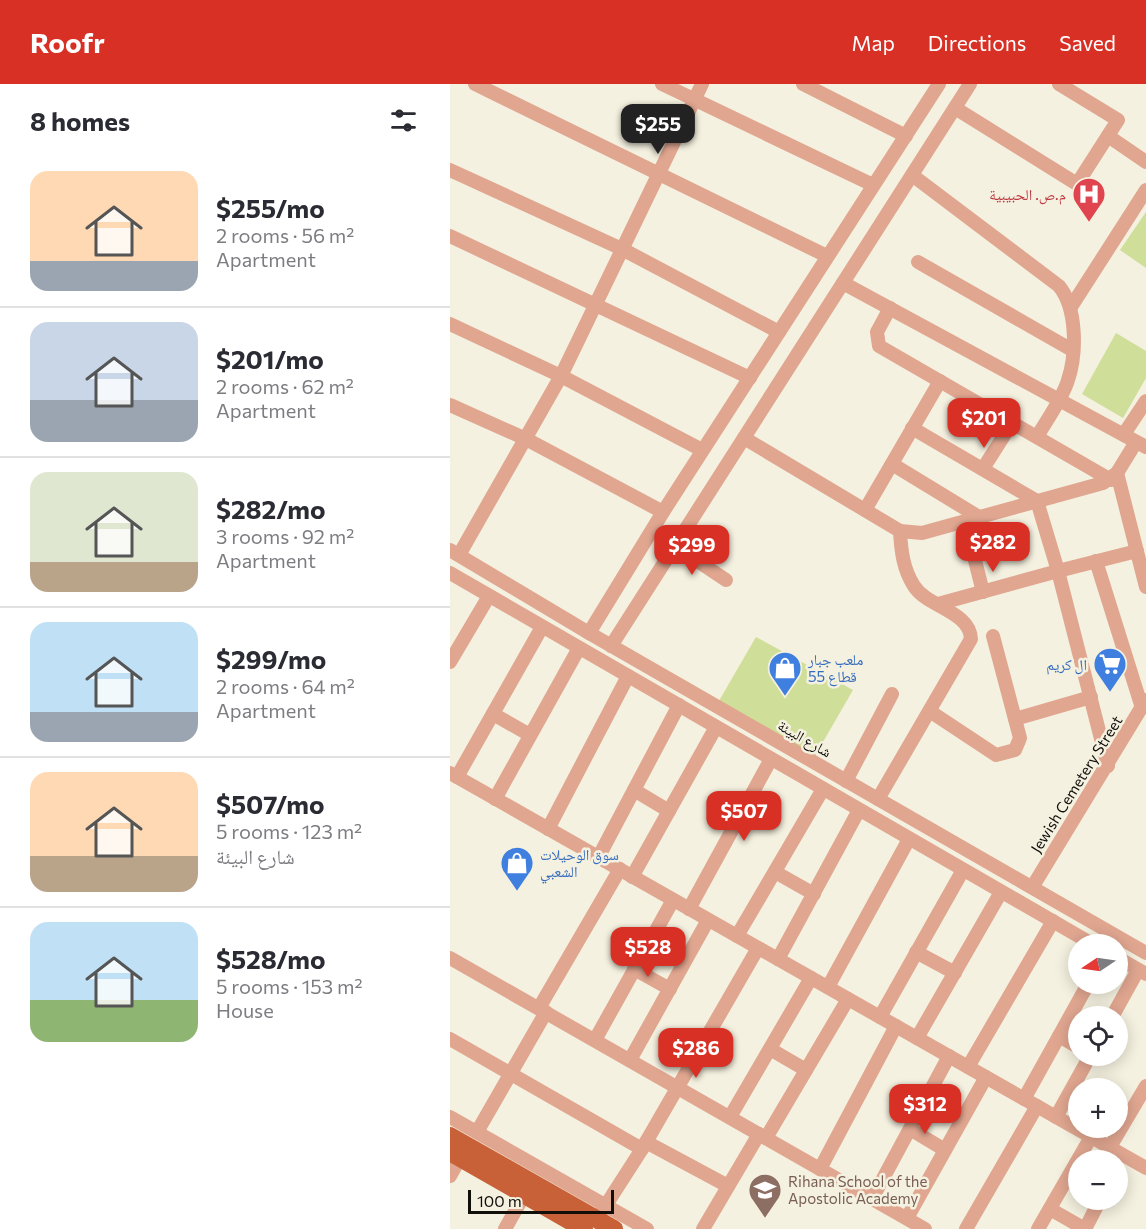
<!DOCTYPE html>
<meta charset="utf-8">
<style>
:root{--surface:#fff;--page:#f2f2f3;--text:#2b2b33;--muted:#7c7c81;--line:#e1e1e2;--accent:#d93025}
body{margin:0;font-family:Commissioner,"Noto Naskh Arabic",sans-serif;background:var(--page);color:var(--text);height:100vh;display:flex;flex-direction:column;font-size:22px;white-space:nowrap}
*{box-sizing:border-box;margin:0}
p{font-size:20px;color:var(--muted)}
.icon{flex:none;width:33px;height:33px;fill:none;stroke:currentColor;stroke-width:2;stroke-linecap:round;stroke-linejoin:round}
.map{position:relative;flex:1;overflow:hidden}
.details{display:flex;flex-direction:column;background:var(--surface);width:450px}
.details>*{flex:none}
.needle{width:39px;rotate:257deg}
.buttons{position:absolute;left:618px;top:850px;display:grid;gap:12px}
.buttons a{display:grid;place-items:center;width:60px;height:60px;border-radius:50%;background:var(--surface);box-shadow:0 3px 15px #0003;font-size:30px}
.scale{position:absolute;left:18px;bottom:15px;width:146px;box-sizing:border-box;padding-left:6px;border:3px solid #100f0a;border-top:0;font-size:16px;line-height:21px;white-space:nowrap;color:#100f0a;-webkit-text-stroke:4px #f5f1e0;paint-order:stroke}
.price{position:absolute;translate:-50% -51px;padding:0 14px;border-radius:12px;background:var(--accent);color:#fff;font-size:20px;line-height:39px;filter:drop-shadow(0 2px 3px #0008)}
.price::after{content:'';position:absolute;left:50%;top:36px;width:18px;height:14px;margin-left:-9px;background:inherit;clip-path:polygon(0 0,100% 0,50% 100%)}
.price.active{background:#222;color:#fff}
ul{padding:0;list-style:none}
li{display:flex;align-items:center;gap:18px;height:150px;padding:0 30px}
li+li{border-top:2px solid var(--line)}
li span{display:grid;place-items:center;flex:none;width:168px;height:120px;border-radius:18px;color:#555}
li>.icon{margin-inline-start:auto}
span .icon{width:72px;height:72px;fill:#fffc;stroke-width:1}
li b{font-size:26px}
h2{display:flex;justify-content:space-between;align-items:center;height:72px;padding:0 30px;font-size:26px}
header{display:flex;align-items:center;gap:36px;box-sizing:border-box;height:84px;padding:0 30px;background:var(--accent);color:#fff}
header strong{font-size:28px}
nav{display:flex;gap:33px;margin-inline-start:auto;font-size:21px}
main{display:flex;flex:1;min-height:0}
.map>svg:first-child{display:block}
.green{fill:#cfde98}
.lines{fill:none;stroke-linecap:round;stroke-linejoin:round}
.minor{stroke:#e0a690;stroke-width:14}
.major{stroke:#c86137;stroke-width:18}
.labels{text-anchor:middle;dominant-baseline:central;stroke-width:5;stroke-linejoin:round;paint-order:stroke}
.health-label{font-size:15px;fill:#be3a42;stroke:#f5f1e0;text-anchor:end}
.shop-label{font-size:15px;fill:#366cbe;stroke:#f5f1e0;text-anchor:start}
.street-label{font-size:15px;fill:#100f0a;stroke:#f5f1e0}
.education-label{font-size:15px;fill:#785e54;stroke:#f5f1e0;text-anchor:start}
</style>
<header>
<strong>Roofr</strong>
<nav><a>Map</a><a>Directions</a><a>Saved</a></nav>
</header>
<main>
<section class="details">
<h2>8 homes<svg class="icon" aria-label="filters" viewBox="0 0 24 24"><path d="M4 7h16M4 17h16"/><circle cx="9" cy="7" r="2"/><circle cx="15" cy="17" r="2"/></svg></h2>
<ul>
<li><span style="background:linear-gradient(#ffd9b3 75%,#9aa5b1 0)"><svg class="icon" aria-label="home" viewBox="0 0 24 24"><path d="M3 11l9-7 9 7M6 9v11h12V9"/></svg></span><div><b>$255/mo</b><p>2 rooms · 56 m²</p><p>Apartment</p></div></li>
<li><span style="background:linear-gradient(#c9d6e8 65%,#9aa5b1 0)"><svg class="icon" aria-label="home" viewBox="0 0 24 24"><path d="M3 11l9-7 9 7M6 9v11h12V9"/></svg></span><div><b>$201/mo</b><p>2 rooms · 62 m²</p><p>Apartment</p></div></li>
<li><span style="background:linear-gradient(#dfe7d0 75%,#b9a48a 0)"><svg class="icon" aria-label="home" viewBox="0 0 24 24"><path d="M3 11l9-7 9 7M6 9v11h12V9"/></svg></span><div><b>$282/mo</b><p>3 rooms · 92 m²</p><p>Apartment</p></div></li>
<li><span style="background:linear-gradient(#bfe0f5 75%,#9aa5b1 0)"><svg class="icon" aria-label="home" viewBox="0 0 24 24"><path d="M3 11l9-7 9 7M6 9v11h12V9"/></svg></span><div><b>$299/mo</b><p>2 rooms · 64 m²</p><p>Apartment</p></div></li>
<li><span style="background:linear-gradient(#ffd9b3 70%,#b9a48a 0)"><svg class="icon" aria-label="home" viewBox="0 0 24 24"><path d="M3 11l9-7 9 7M6 9v11h12V9"/></svg></span><div><b>$507/mo</b><p>5 rooms · 123 m²</p><p>شارع البيئة</p></div></li>
<li><span style="background:linear-gradient(#bfe0f5 65%,#8fb573 0)"><svg class="icon" aria-label="home" viewBox="0 0 24 24"><path d="M3 11l9-7 9 7M6 9v11h12V9"/></svg></span><div><b>$528/mo</b><p>5 rooms · 153 m²</p><p>House</p></div></li>
</ul>
</section>
<div class="map">
<svg width="696" height="1145" viewBox="0 0 696 1145">
<rect width="100%" height="100%" fill="#f5f1e0"/>
<g class="green">
<path d="M696 128V184L670 166Z"/>
<path d="M666 249 696 267V294L673 334 632 310Z"/>
<path d="M306 553 403 606 362 677 266 622Z"/>
</g>
<g class="lines">
<g class="minor">
<path d="M25 0 377 172"/>
<path d="M212 0 423 101"/>
<path d="M353 0 456 52"/>
<path d="M505 24 627 100 668 36 609 0"/>
<path d="M658 52 696 78"/>
<path d="M0 86 172 165 329 248"/>
<path d="M462 91 609 202C627 224 627 269 618 296 613 314 596 337 587 353"/>
<path d="M0 152 300 294"/>
<path d="M468 178 622 266"/>
<path d="M393 199 696 363"/>
<path d="M621 223 696 106"/>
<path d="M440 224 427 248 429 262 661 396"/>
<path d="M0 240 111 292 252 366"/>
<path d="M0 321 76 355 213 428"/>
<path d="M462 344 587 417 608 487 687 467"/>
<path d="M674 350 696 317"/>
<path d="M294 354 450 447 472 449 653 399 667 389 686 358"/>
<path d="M442 380 529 433"/>
<path d="M534 383 562 339"/>
<path d="M667 389 696 503"/>
<path d="M415 426 490 297"/>
<path d="M515 437 533 508"/>
<path d="M225 462 276 496"/>
<path d="M0 466 139 549 696 869"/>
<path d="M9 471 111 292 252 0"/>
<path d="M646 477 692 624"/>
<path d="M0 489 644 861"/>
<path d="M488 520 608 487 658 682"/>
<path d="M139 549 213 428 489 0"/>
<path d="M161 562 520 0"/>
<path d="M0 578 39 512"/>
<path d="M481 628 546 671 565 666 570 654 543 552"/>
<path d="M43 630 80 651"/>
<path d="M565 635 641 613"/>
<path d="M0 689 696 1084"/>
<path d="M7 693 92 543"/>
<path d="M396 697 442 610"/>
<path d="M184 706 219 727"/>
<path d="M45 715 129 564"/>
<path d="M428 715 521 555C520 527 477 523 464 502 453 485 451 466 450 447"/>
<path d="M98 745 178 592"/>
<path d="M148 774 229 621"/>
<path d="M325 788 364 810"/>
<path d="M182 793 266 643"/>
<path d="M583 802 696 616"/>
<path d="M239 825 321 675"/>
<path d="M287 852 373 705"/>
<path d="M466 868 505 889"/>
<path d="M0 874 475 1145"/>
<path d="M668 874 696 890"/>
<path d="M328 875 409 726"/>
<path d="M184 885 220 905"/>
<path d="M378 903 459 755"/>
<path d="M89 924 170 785"/>
<path d="M430 933 513 786"/>
<path d="M662 933 688 886"/>
<path d="M609 952 628 963"/>
<path d="M467 954 551 808"/>
<path d="M0 955 192 1065"/>
<path d="M145 956 223 816"/>
<path d="M320 965 356 986"/>
<path d="M180 976 258 836"/>
<path d="M518 983 603 837"/>
<path d="M574 1015 638 900"/>
<path d="M0 1033 197 1145"/>
<path d="M280 1033 361 894"/>
<path d="M606 1033 640 972"/>
<path d="M460 1045 495 1066"/>
<path d="M27 1048 96 928"/>
<path d="M316 1054 398 915"/>
<path d="M196 1058 278 1102"/>
<path d="M660 1063 696 1002"/>
<path d="M370 1085 446 942"/>
<path d="M0 1092 10 1074"/>
<path d="M422 1115 499 972"/>
<path d="M600 1125 635 1145"/>
<path d="M457 1134 536 993"/>
<path d="M147 1135 192 1065 308 864"/>
<path d="M55 1145 74 1111"/>
<path d="M253 1145 309 1050"/>
<path d="M516 1145 587 1022"/>
<path d="M588 1145 641 1053"/>
<path d="M635 1145 650 1116"/>
</g>
<g class="major">
<path d="M0 1052 164 1145"/>
<path d="M0 1068 134 1145"/>
</g>
</g>
<defs>
<g id="hospital-pin" transform="scale(1.725)"><path d="M0 17L-7.5 6A9.5 9.5 0 1 1 7.5 6Z" fill="#e0444e" stroke="#f5f1e0"/><path d="M-5-5h3v3.5h4V-5h3V5h-3V1.5h-4V5h-3Z" fill="#fff"/></g>
<g id="supermarket-pin" transform="scale(1.725)"><path d="M0 17L-7.5 6A9.5 9.5 0 1 1 7.5 6Z" fill="#3f7fe0" stroke="#f5f1e0"/><path d="M-6-5.5h2.5l.6 2H6L4.5 2H-2.5L-4.4-4H-6ZM-1.5 3.2a1.3 1.3 0 1 0 .1 0ZM3 3.2a1.3 1.3 0 1 0 .1 0Z" fill="#fff"/></g>
<g id="shop-pin" transform="scale(1.725)"><path d="M0 17L-7.5 6A9.5 9.5 0 1 1 7.5 6Z" fill="#3f7fe0" stroke="#f5f1e0"/><path d="M-5-2.5h2.3a2.7 3.5 0 0 1 5.4 0H5L5.5 6h-11ZM-1.5-2.5h3a1.5 2.3 0 0 0-3 0Z" fill="#fff"/></g>
<g id="school-pin" transform="scale(1.725)"><path d="M0 17L-7.5 6A9.5 9.5 0 1 1 7.5 6Z" fill="#8d6e63" stroke="#f5f1e0"/><path d="M0-5L7-2L0 1L-7-2ZM-4 1L0 2.5L4 1V4Q0 6-4 4Z" fill="#fff"/></g>
</defs>
<g fill-rule="evenodd">
<use href="#hospital-pin" x="639" y="110"/>
<use href="#supermarket-pin" x="660" y="580"/>
<use href="#shop-pin" x="335" y="584"/>
<use href="#shop-pin" x="67" y="779"/>
<use href="#school-pin" x="315" y="1106"/>
</g>
<g class="labels">
<g class="health-label">
<text x="616" y="110">م.ص. الحبيبية</text>
</g>
<g class="shop-label">
<text x="358" y="575">ملعب جبار<tspan x="358" dy="17">قطاع 55</tspan></text>
<text x="637" y="580" text-anchor="end">ال كريم</text>
<text x="90" y="770">سوق الوحيلات<tspan x="90" dy="17">الشعبي</tspan></text>
</g>
<g class="street-label">
<text transform="translate(355 654) rotate(30)">شارع البيئة</text>
<text transform="translate(626 700) rotate(-58)">Jewish Cemetery Street</text>
</g>
<g class="education-label">
<text x="338" y="1097">Rihana School of the<tspan x="338" dy="17">Apostolic Academy</tspan></text>
</g>
</g>
</svg>
<div class="buttons">
<a><svg class="needle" viewBox="-14 -14 28 28"><path d="M0-13l5 13h-10z" fill="#e53935"/><path d="M0 13l5-13h-10z" fill="#7c7c81"/></svg></a>
<a><svg class="icon" aria-label="locate" viewBox="0 0 24 24"><circle cx="12" cy="12" r="6"/><path d="M12 2v4M12 18v4M2 12h4M18 12h4"/></svg></a>
<a>+</a>
<a>−</a>
</div>
<div class="scale">100 m</div>
<b class="price active" style="left:208px;top:71px">$255</b>
<b class="price" style="left:534px;top:365px">$201</b>
<b class="price" style="left:543px;top:489px">$282</b>
<b class="price" style="left:242px;top:492px">$299</b>
<b class="price" style="left:294px;top:758px">$507</b>
<b class="price" style="left:198px;top:894px">$528</b>
<b class="price" style="left:246px;top:995px">$286</b>
<b class="price" style="left:475px;top:1051px">$312</b>
</div>
</main>
